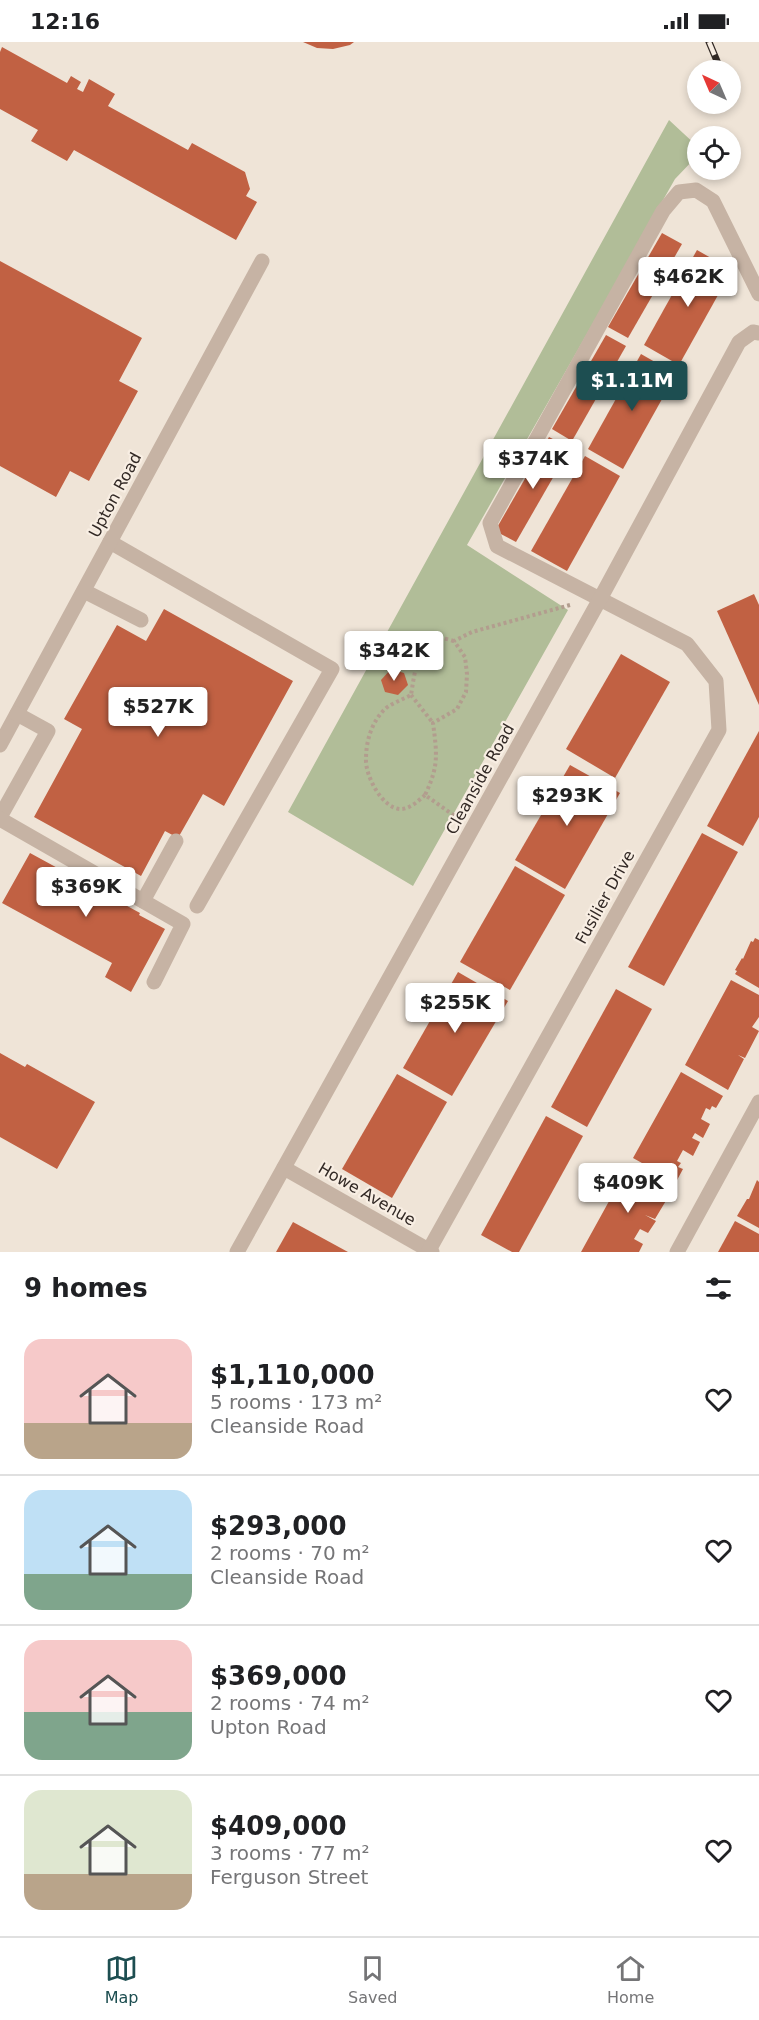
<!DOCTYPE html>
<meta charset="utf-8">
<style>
:root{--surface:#fff;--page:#f2f2f2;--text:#202124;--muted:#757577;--line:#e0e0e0;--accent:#1d4e51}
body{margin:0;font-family:"DejaVu Sans",sans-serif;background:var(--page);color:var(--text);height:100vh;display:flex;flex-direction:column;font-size:22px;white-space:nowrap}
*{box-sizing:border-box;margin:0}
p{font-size:20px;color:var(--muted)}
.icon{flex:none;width:33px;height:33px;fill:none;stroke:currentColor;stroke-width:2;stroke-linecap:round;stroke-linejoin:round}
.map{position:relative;height:1210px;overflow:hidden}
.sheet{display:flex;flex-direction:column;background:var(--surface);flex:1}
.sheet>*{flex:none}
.needle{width:39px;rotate:316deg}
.fabs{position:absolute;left:687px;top:18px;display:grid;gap:12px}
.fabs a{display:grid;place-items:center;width:54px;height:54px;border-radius:50%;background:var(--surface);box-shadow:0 3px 9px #0003;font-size:30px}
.price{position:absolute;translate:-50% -51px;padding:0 14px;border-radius:6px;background:#fff;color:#222;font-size:20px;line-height:39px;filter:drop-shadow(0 2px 3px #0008)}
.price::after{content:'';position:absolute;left:50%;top:36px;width:18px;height:14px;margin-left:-9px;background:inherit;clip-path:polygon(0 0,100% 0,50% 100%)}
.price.active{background:var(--accent);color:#fff}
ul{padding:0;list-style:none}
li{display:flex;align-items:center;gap:18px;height:150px;padding:0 24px}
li+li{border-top:2px solid var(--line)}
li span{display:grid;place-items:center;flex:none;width:168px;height:120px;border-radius:18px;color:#555}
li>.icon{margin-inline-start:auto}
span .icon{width:72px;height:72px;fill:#fffc;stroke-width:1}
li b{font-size:26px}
h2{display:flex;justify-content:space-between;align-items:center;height:72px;padding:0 24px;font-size:26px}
.status{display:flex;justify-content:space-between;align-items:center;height:42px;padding:0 30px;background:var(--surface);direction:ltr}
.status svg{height:16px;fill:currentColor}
.dock{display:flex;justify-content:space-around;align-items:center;height:84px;border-top:2px solid var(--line);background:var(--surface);font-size:16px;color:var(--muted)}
.dock a{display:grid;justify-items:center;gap:3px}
.dock .active{color:var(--accent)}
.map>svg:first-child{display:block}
.green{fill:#b1bd98}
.building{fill:#c16143}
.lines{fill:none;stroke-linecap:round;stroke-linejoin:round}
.path{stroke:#b29d8e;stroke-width:4;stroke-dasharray:3 3;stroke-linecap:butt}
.minor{stroke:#c6b3a4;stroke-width:15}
.rail-casing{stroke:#322925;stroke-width:7}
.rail{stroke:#f8eee3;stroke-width:4.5;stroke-dasharray:14;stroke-linecap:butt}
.labels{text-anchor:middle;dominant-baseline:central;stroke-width:4.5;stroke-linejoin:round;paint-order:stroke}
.street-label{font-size:16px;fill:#322925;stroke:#f8eee3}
</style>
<div class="status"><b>12:16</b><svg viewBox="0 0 49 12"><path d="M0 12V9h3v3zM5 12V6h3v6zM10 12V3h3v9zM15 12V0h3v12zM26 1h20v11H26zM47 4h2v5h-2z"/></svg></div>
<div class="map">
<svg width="759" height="1210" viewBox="0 0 759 1210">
<rect width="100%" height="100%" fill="#efe4d7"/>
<path class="green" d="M669 78 697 104V114L675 137 467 503 568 568 413 844 288 770Z"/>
<g class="building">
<path d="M303 0H354L350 3 333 7 317 6Z"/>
<path d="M2 5 67 41 71 34 81 40 77 47 83 50 89 37 115 52 108 64 188 108 192 101 245 130 250 147 246 154 257 160 236 198 74 108 67 119 31 99 38 88 0 67V10Z"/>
<path d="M662 191 682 202 628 296 608 285Z"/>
<path d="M697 208 732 228 679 323 644 303Z"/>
<path d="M0 219 142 296 119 339 138 349 89 439 70 429 56 455 0 424Z"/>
<path d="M606 293 626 304 572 399 552 387Z"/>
<path d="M641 312 676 332 623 427 588 407Z"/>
<path d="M549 395 570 406 516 500 495 489Z"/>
<path d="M585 414 620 434 567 529 531 509Z"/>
<path d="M754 552 759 563V663L717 569Z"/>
<path d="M164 567 293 639 224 764 203 752 178 796 165 789 141 834 34 775 82 687 64 677 117 583 146 599Z"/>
<path d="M621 612 670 640 615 736 566 707Z"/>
<path d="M391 627 404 631 408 643 398 653 385 650 381 638Z"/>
<path d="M759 689V775L743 804 707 784Z"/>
<path d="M570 723 620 751 565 847 515 818Z"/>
<path d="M702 791 738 810 664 944 628 925Z"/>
<path d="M30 811 140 871 139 873 165 887 131 950 105 935 112 921 2 861Z"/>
<path d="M515 824 565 853 510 948 460 920Z"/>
<path d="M755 896 759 898V946L735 932 737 929 735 928 742 916 743 917 751 899 753 900Z"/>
<path d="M458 930 508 959 452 1054 403 1026Z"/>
<path d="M731 938 759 953V975L752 985 759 989 745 1016 738 1013 744 1017 728 1048 685 1023Z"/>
<path d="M616 947 652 967 587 1085 551 1065Z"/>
<path d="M0 1011 25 1025 27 1022 95 1060 57 1127 0 1095Z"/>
<path d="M681 1030 723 1054 716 1066 712 1064 710 1068 706 1066 701 1077 710 1082 703 1096 695 1091 692 1096 700 1100 693 1114 683 1108 677 1119 681 1121 678 1125 683 1127 676 1140 633 1116Z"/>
<path d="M397 1032 447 1060 392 1156 342 1127Z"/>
<path d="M546 1074 583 1094 519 1210H512L481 1193Z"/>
<path d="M629 1123 673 1147 655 1177 645 1173 656 1179 648 1191 640 1187 634 1197 643 1202 639 1210H581Z"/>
<path d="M757 1138 759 1140V1186L737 1174 747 1157H749Z"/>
<path d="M735 1179 759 1192V1210H718Z"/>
<path d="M293 1180 348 1210H276Z"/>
</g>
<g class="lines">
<g class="path">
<path d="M411 653 433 681"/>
<path d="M425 753C418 759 410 767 401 767 382 767 365 733 366 717 366 700 371 682 383 669 389 662 402 658 411 653 414 636 417 598 440 596 444 596 450 598 454 599"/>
<path d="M459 777 425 753C439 724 437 712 433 681L457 667 466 650 467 632 465 615 454 599 472 590 570 563"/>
</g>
<g class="minor">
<path d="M110 500 332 627 197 864"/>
<path d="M84 549 141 578"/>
<path d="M0 703 262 219"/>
<path d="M0 775 48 689 17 672"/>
<path d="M0 777 183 882 154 940"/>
<path d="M143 859 176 799"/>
<path d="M284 1126 432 1210"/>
<path d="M429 1208 719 688 716 639 687 602 497 504 490 481 663 169 679 150 696 148 713 159 759 252"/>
<path d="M237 1210 600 557 739 300 753 290 759 291"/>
<path d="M677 1210 759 1060"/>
</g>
<g class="rail-casing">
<path id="rail" d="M709 0 717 19"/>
</g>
<use href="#rail" class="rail"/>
</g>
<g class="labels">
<g class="street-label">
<text transform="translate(115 453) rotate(-62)">Upton Road</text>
<text transform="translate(480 737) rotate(-61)">Cleanside Road</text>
<text transform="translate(605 855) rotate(-61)">Fusilier Drive</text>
<text transform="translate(367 1152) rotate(30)">Howe Avenue</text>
</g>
</g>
</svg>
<div class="fabs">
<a><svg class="needle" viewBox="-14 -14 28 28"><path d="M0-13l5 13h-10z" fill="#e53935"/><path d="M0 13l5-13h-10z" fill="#757577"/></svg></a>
<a><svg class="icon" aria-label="locate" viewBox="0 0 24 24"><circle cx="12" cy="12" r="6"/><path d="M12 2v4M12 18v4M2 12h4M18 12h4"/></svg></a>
</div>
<b class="price" style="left:688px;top:266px">$462K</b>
<b class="price active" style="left:632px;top:370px">$1.11M</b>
<b class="price" style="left:533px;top:448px">$374K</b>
<b class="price" style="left:394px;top:640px">$342K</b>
<b class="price" style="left:158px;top:696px">$527K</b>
<b class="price" style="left:567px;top:785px">$293K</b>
<b class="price" style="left:86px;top:876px">$369K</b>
<b class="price" style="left:455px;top:992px">$255K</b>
<b class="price" style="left:628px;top:1172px">$409K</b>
</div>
<section class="sheet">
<h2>9 homes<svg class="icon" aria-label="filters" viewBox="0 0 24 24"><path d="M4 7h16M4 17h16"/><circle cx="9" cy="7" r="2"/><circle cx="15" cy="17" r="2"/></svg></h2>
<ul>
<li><span style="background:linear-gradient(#f6c9c9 70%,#b9a48a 0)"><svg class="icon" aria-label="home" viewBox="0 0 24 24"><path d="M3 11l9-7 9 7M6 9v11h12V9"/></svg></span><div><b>$1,110,000</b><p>5 rooms · 173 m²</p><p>Cleanside Road</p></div><svg class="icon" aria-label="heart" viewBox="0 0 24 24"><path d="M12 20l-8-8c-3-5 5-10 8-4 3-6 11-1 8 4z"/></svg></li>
<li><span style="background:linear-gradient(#bfe0f5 70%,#7fa58c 0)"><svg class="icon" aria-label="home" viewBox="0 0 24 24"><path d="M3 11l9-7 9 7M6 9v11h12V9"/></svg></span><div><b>$293,000</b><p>2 rooms · 70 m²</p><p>Cleanside Road</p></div><svg class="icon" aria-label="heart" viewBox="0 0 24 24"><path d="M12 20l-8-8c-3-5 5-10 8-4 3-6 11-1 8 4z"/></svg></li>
<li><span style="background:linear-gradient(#f6c9c9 60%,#7fa58c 0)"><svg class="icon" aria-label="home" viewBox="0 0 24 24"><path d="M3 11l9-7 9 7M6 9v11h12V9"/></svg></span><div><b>$369,000</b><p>2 rooms · 74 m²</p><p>Upton Road</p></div><svg class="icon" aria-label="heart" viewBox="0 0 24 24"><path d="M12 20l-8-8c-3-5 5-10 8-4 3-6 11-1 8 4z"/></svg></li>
<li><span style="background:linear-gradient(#dfe7d0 70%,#b9a48a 0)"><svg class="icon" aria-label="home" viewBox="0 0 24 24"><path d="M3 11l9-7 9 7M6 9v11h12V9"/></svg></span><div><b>$409,000</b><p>3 rooms · 77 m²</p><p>Ferguson Street</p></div><svg class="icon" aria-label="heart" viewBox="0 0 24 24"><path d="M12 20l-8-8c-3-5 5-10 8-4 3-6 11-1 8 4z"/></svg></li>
</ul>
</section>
<nav class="dock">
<a class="active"><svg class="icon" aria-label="map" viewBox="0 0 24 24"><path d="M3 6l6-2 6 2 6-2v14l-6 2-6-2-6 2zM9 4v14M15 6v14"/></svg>Map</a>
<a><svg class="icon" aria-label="saved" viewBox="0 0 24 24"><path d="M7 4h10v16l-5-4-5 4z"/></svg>Saved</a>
<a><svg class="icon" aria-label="home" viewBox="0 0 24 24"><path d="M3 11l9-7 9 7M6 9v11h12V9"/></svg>Home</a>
</nav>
